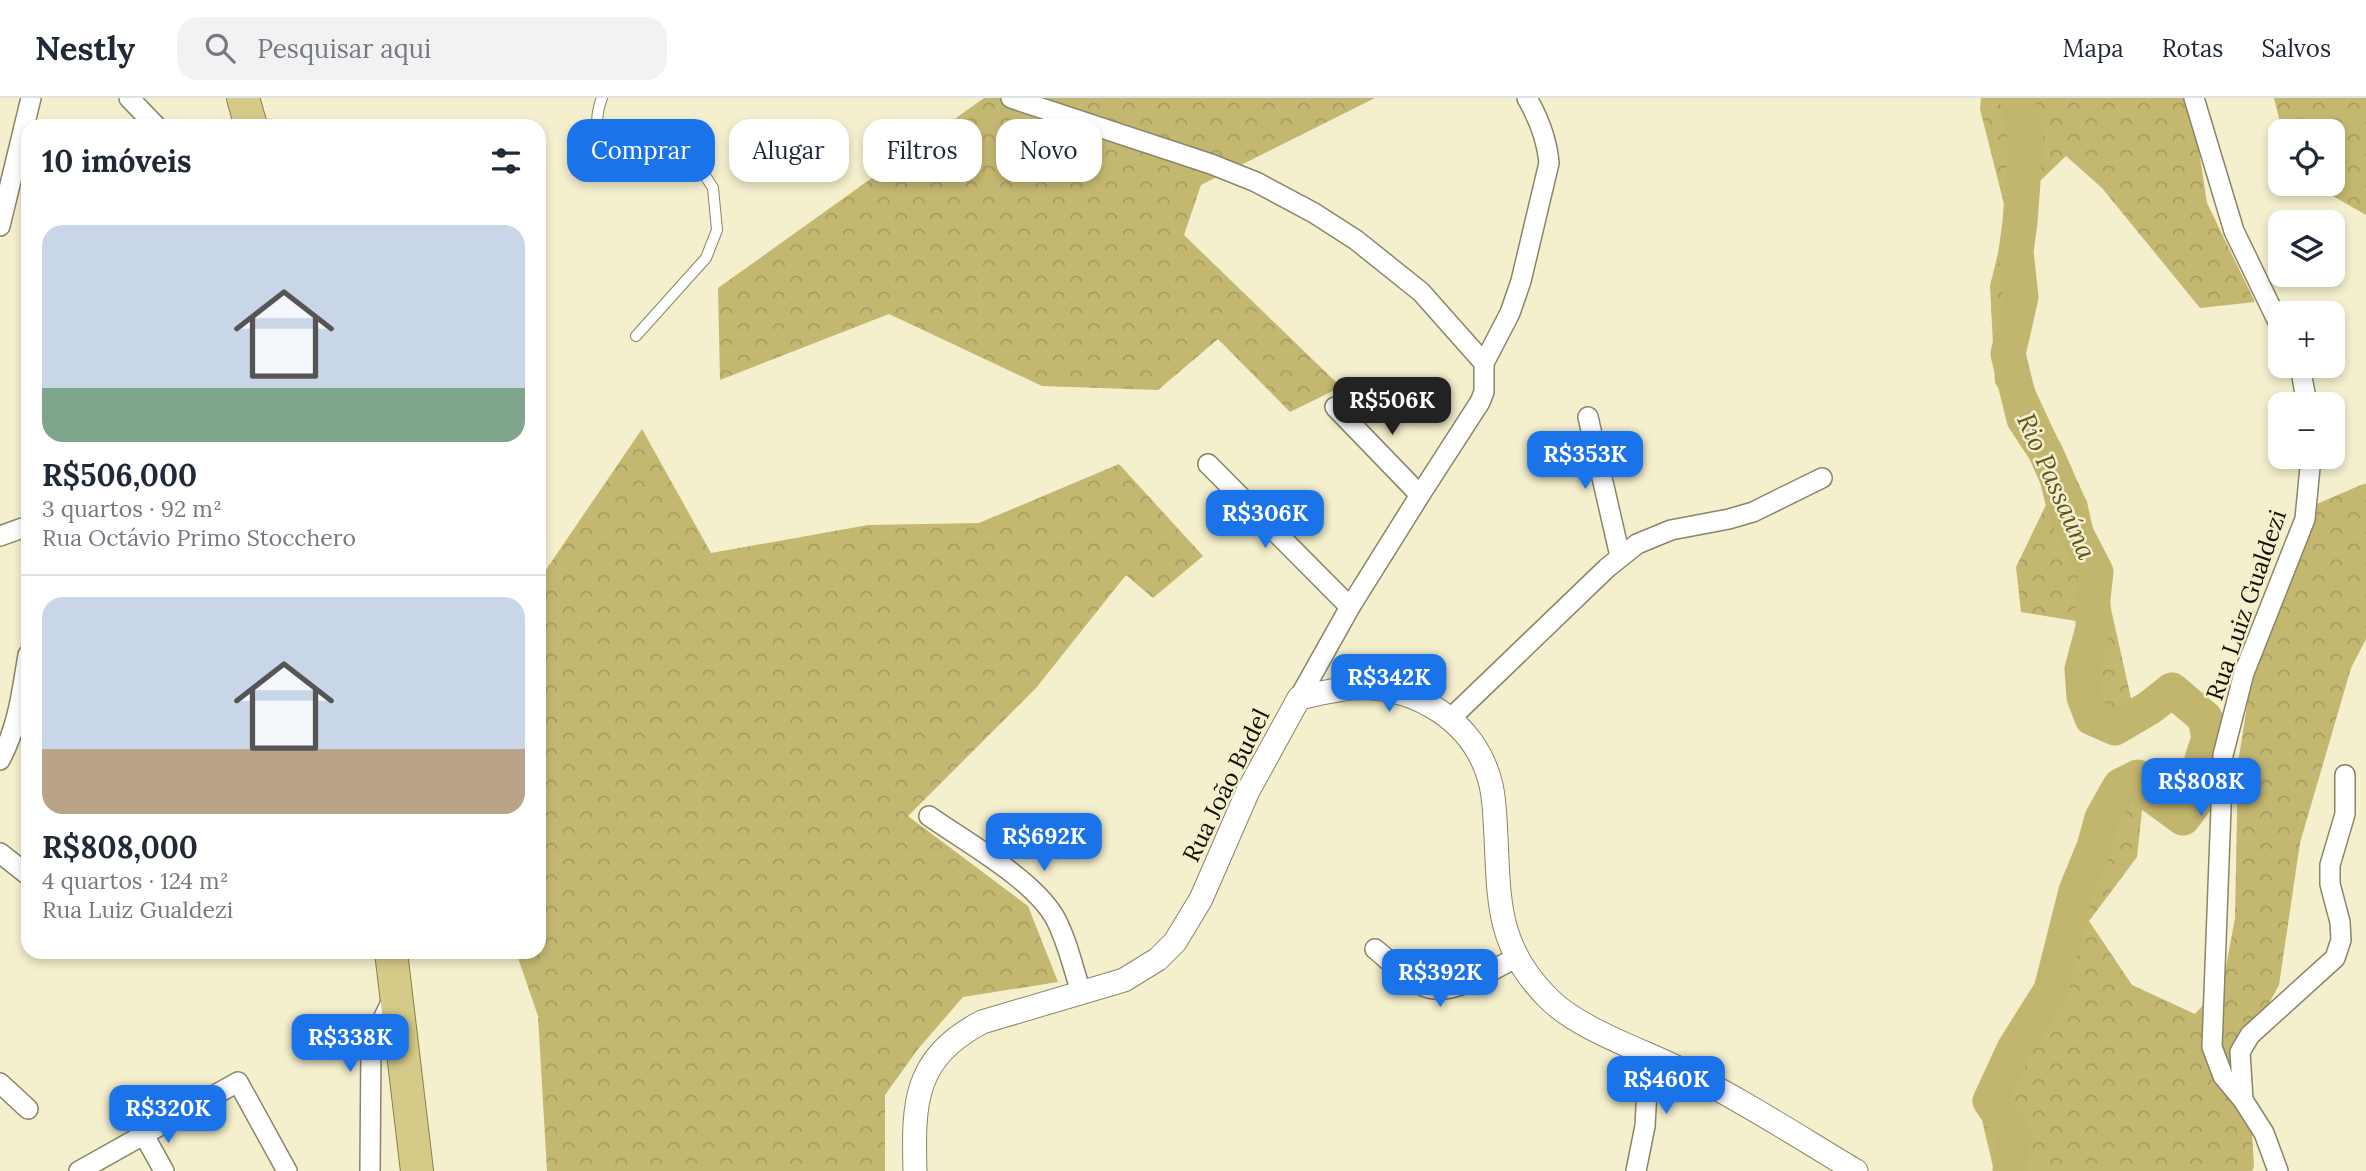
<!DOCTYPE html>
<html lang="pt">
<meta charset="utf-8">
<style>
:root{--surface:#fff;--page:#f2f2f3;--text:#1f2937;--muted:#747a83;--line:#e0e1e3;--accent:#1a73e8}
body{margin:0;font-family:Lora,serif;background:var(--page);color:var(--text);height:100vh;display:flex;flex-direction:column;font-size:26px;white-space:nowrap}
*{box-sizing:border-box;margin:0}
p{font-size:23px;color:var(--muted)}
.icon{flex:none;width:38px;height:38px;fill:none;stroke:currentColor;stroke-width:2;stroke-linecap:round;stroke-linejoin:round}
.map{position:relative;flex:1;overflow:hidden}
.panel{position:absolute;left:21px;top:21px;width:525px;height:840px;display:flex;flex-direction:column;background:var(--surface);border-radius:21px;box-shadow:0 4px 10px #0003}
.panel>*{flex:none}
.guide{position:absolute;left:567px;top:21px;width:665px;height:63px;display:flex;gap:14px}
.buttons{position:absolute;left:2268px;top:21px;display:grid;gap:14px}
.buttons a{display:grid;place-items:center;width:77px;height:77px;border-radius:14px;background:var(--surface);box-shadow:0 4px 10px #0003;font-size:35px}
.price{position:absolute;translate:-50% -60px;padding:0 16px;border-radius:14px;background:var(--accent);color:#fff;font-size:23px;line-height:46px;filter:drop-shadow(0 2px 4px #0008)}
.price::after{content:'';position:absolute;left:50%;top:42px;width:21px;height:16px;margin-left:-10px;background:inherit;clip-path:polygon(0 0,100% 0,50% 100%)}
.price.selected{background:#222;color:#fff}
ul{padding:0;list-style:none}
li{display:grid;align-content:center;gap:14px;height:371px;padding:0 21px}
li+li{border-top:2px solid var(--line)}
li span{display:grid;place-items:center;height:217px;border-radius:21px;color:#555}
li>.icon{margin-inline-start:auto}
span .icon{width:126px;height:126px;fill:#fffc;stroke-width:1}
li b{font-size:30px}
h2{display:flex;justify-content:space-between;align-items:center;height:84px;padding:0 21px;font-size:30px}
.pill{padding:0 24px;border-radius:21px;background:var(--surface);box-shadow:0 4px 10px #0003;font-size:24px;line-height:63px}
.pill.selected{background:var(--accent);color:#fff}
header{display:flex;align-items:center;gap:42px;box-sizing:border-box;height:98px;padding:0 35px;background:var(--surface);border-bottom:2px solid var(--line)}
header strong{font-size:33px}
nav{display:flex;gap:38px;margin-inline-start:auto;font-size:24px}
.search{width:490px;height:63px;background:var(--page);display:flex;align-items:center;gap:18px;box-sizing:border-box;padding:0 24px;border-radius:21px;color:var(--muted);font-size:26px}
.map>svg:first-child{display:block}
.forest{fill:url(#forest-crowns)}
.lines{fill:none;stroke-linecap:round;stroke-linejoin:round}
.river{stroke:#c2b66e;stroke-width:35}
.service-casing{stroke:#8a8566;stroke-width:12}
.minor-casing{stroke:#8a8566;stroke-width:22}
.tertiary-casing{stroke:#8a8566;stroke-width:25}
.trunk-casing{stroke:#8a8047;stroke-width:34}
.service{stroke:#fff;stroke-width:10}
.minor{stroke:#fff;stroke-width:19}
.tertiary{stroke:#fff;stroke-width:23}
.trunk{stroke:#d6ca88;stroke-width:32}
.labels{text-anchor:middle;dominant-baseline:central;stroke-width:5;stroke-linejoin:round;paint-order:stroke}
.street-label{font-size:24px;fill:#110f04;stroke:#f4efcd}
.water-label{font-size:26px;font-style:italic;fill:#5e551f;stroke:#f4efcd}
</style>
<header>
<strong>Nestly</strong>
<div class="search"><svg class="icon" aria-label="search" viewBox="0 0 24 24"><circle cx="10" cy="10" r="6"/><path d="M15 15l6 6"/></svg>Pesquisar aqui</div>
<nav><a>Mapa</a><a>Rotas</a><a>Salvos</a></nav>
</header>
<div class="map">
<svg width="2366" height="1073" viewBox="0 0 2366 1073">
<defs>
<pattern id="forest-crowns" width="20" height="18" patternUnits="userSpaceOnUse" patternTransform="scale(1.75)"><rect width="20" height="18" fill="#c4b871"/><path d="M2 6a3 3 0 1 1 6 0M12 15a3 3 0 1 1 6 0" fill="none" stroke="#a79d60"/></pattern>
</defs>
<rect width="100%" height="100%" fill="#f4efcd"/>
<g class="forest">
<path d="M984 0H1375L1201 87 1184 137 1341 289 1290 314 1218 241 1158 292 1042 288 889 216 720 282 718 190Z"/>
<path d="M1981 0H2191L2207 105 2255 204 2200 210 2102 90 2066 58 2011 111 2003 169 2018 255 2087 404 2135 618 2085 612 2082 524 2021 514 2016 469 2057 384 1995 285 1990 188 2007 118 1980 11Z"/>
<path d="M2274 0H2366V117L2312 86H2333V33H2282Z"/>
<path d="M642 331 711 455 868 427 979 425 1119 366 1203 458 1153 500 1126 477 1036 590 908 718 1028 808 1058 884 963 899 918 951 885 997V1073H547L538 918 516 854H539V482Z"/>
<path d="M2363 386H2366V541L2351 570 2300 745 2279 887 2247 945 2254 1069 2252 1073H1994L1982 1022 2058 873 2085 753 2110 698 2143 703 2137 759 2089 823 2132 887 2195 916 2223 885 2235 820 2238 665 2260 525 2317 406Z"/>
</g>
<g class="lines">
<path class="river" d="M2010 1073 2013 1036 1990 1003 2014 951 2051 892 2076 793 2094 749 2102 720 2120 688 2138 679 2146 693 2183 720 2197 701 2206 675 2202 661 2209 640 2205 620 2172 592 2149 610 2115 630 2092 620 2084 599 2082 571 2093 530V500L2096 474 2066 416 2057 380 2045 353 2024 321 2008 256 2021 199 2016 154 2020 124 2026 44 2017 0"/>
<g class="service-casing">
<path id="service" d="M602 0C596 15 595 30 603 44L626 45 659 39 677 44 695 62 713 90 717 132 706 160 636 238"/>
</g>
<g class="minor-casing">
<g id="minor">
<path d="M129 0 156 28"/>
<path d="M1011 0 1211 66 1256 84 1314 115 1356 142 1421 194 1484 265"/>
<path d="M2194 0 2234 133 2280 228"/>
<path d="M0 128 31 0"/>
<path d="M2300 268 2307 306"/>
<path d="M1335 309 1420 397"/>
<path d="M1588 319 1620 458"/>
<path d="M1208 366 1350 509"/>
<path d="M0 438 28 428"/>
<path d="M1299 600 1350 509 1420 397 1480 304 1484 294V265L1510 215 1521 183 1549 65C1547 41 1539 21 1527 0"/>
<path d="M1451 620 1607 470 1637 446 1671 432 1729 421 1753 414 1822 380"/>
<path d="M0 662C18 629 22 593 28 557"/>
<path d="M929 718C966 744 1031 780 1054 818 1067 841 1073 870 1081 894"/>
<path d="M0 755 28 777"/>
<path d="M1375 851C1390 863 1405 880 1423 888 1452 901 1490 872 1516 860"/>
<path d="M0 985 28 1011"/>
<path d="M2243 1002 2240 954 2250 937 2335 860 2341 842 2340 824 2330 786V767L2345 716V677"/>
<path d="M144 1037 164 1073"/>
<path d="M79 1073 238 984 287 1073"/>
<path d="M370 1073 371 946 394 898"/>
<path d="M1636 1073 1645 1028 1649 956"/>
<path d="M2278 1073 2264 1035 2243 1002 2223 978 2212 949 2223 657 2244 575 2305 421 2311 359"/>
</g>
</g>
<g class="tertiary-casing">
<path id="tertiary" d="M915 1073C913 1004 914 960 982 924L1124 882 1158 861 1175 844 1201 801 1248 693 1299 600C1316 596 1334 592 1351 590 1415 586 1476 623 1491 687 1495 704 1495 722 1496 739 1499 806 1498 850 1548 900 1578 931 1642 952 1682 972 1742 1002 1799 1039 1856 1073"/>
</g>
<g class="trunk-casing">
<g id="trunk">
<path d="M243 0 251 28"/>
<path d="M391 854 417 1073"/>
</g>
</g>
<use href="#service" class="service"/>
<use href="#minor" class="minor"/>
<use href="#tertiary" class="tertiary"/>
<use href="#trunk" class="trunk"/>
</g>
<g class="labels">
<g class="street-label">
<text transform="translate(2246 507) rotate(-71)">Rua Luiz Gualdezi</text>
<text transform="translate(1226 687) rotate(-64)">Rua João Budel</text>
</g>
<g class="water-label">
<text transform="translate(2057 388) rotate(66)">Rio Passaúna</text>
</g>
</g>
</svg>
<div class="buttons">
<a><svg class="icon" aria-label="locate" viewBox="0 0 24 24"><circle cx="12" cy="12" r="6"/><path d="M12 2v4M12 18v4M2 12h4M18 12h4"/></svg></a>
<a><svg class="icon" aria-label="layers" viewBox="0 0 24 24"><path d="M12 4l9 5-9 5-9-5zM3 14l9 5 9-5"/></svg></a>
<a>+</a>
<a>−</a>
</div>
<b class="price selected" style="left:1392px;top:339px">R$506K</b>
<b class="price" style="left:1585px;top:393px">R$353K</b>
<b class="price" style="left:1265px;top:452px">R$306K</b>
<b class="price" style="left:1389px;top:616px">R$342K</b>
<b class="price" style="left:2201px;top:720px">R$808K</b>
<b class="price" style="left:1044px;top:775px">R$692K</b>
<b class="price" style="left:1440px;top:911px">R$392K</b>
<b class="price" style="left:350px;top:976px">R$338K</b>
<b class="price" style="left:1666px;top:1018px">R$460K</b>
<b class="price" style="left:168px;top:1047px">R$320K</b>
<div class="guide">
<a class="pill selected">Comprar</a>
<a class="pill">Alugar</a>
<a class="pill">Filtros</a>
<a class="pill">Novo</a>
</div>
<section class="panel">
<h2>10 imóveis<svg class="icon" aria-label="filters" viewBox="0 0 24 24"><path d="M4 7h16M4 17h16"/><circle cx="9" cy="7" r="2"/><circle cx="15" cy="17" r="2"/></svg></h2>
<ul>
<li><span style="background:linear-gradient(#c9d6e8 75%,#7fa58c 0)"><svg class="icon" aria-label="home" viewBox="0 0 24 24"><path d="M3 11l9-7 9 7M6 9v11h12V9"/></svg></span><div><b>R$506,000</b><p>3 quartos · 92 m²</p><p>Rua Octávio Primo Stocchero</p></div></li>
<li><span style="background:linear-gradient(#c9d6e8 70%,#b9a48a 0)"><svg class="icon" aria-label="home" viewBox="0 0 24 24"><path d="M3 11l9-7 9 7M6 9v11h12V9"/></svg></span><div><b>R$808,000</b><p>4 quartos · 124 m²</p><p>Rua Luiz Gualdezi</p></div></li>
</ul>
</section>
</div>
